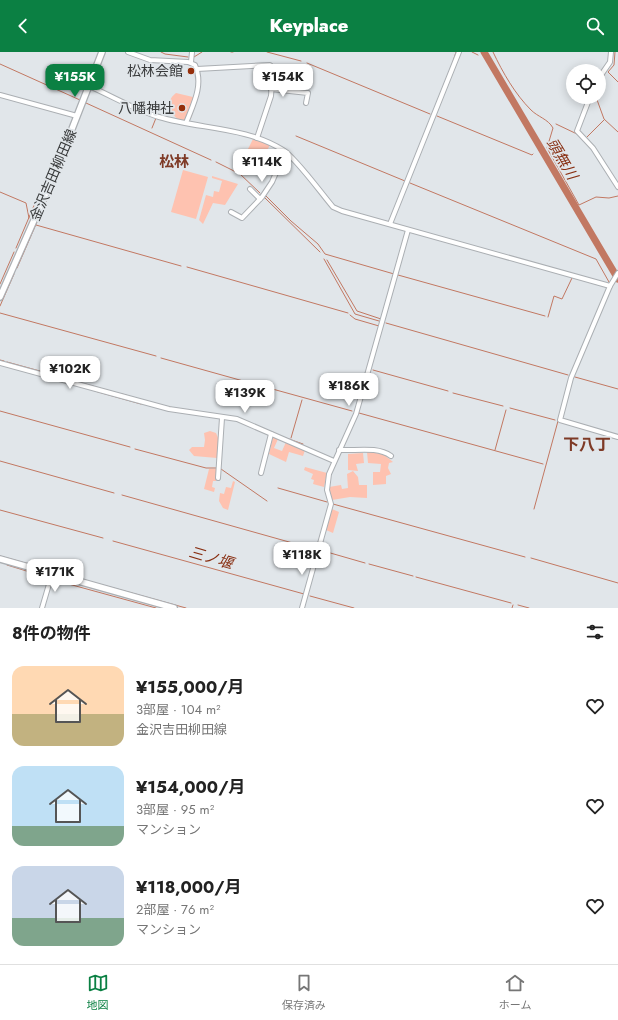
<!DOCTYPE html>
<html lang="ja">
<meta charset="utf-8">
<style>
:root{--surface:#fff;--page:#f2f2f2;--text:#222;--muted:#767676;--line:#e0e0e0;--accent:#0b8043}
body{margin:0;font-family:Jost,"Noto Sans JP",sans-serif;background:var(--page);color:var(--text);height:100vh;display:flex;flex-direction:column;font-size:15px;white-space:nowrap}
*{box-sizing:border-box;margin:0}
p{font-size:13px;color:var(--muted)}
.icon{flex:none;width:22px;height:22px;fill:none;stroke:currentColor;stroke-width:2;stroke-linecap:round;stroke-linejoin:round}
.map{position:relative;height:556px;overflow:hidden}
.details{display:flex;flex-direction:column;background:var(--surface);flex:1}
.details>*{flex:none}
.buttons{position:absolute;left:566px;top:12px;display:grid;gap:8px}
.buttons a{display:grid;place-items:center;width:40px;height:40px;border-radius:50%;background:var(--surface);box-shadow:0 2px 10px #0003;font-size:20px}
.price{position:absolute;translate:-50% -34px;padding:0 9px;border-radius:8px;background:#fff;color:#222;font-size:13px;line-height:26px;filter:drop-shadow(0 1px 2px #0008)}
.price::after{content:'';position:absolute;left:50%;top:24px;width:12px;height:9px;margin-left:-6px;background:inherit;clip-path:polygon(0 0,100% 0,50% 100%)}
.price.on{background:var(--accent);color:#fff}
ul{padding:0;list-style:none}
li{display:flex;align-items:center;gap:12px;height:100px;padding:0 12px}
li span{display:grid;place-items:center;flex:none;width:112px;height:80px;border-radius:12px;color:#555}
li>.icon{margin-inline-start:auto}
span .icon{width:48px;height:48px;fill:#fffc;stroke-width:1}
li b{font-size:17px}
h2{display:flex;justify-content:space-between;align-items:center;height:48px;padding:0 12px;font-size:17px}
header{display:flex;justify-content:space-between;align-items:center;height:52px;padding:0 12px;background:var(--accent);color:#fff;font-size:18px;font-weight:800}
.tab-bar{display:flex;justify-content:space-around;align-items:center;height:56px;border-top:1px solid var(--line);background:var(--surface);font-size:11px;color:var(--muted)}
.tab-bar a{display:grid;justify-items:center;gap:2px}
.tab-bar .on{color:var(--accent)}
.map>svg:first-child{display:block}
.green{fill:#fec2b0}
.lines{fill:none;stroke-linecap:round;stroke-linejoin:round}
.stream{stroke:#c27862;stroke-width:1}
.river{stroke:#c27862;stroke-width:7}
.street-casing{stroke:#abafb3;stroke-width:6}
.secondary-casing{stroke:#abafb3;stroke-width:8}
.street{stroke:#fff;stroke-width:4}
.secondary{stroke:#fff;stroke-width:5.5}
.poi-dot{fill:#952e0a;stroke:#e1e6ea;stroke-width:1.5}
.labels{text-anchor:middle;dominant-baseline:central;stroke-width:3.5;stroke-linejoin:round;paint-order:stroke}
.poi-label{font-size:14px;fill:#383a3b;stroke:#e1e6ea;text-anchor:end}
.street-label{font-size:14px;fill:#383a3b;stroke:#e1e6ea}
.water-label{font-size:15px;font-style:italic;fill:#882e11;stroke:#e1e6ea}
.neighbourhood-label{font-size:15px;font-weight:bold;fill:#7e3a26;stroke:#e1e6ea}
.quarter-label{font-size:16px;font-weight:bold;fill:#7e3a26;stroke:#e1e6ea}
</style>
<header><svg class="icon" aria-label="back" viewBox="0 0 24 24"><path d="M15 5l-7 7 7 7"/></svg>Keyplace<svg class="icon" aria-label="search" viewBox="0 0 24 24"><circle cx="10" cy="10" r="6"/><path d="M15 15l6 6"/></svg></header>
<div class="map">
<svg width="618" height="556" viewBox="0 0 618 556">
<rect width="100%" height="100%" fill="#e1e6ea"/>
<g class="green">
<path d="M176 41 193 45 196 52 191 66 183 70C170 64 163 51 176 41Z"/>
<path d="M253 87 270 93 258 114 244 105Z"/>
<path d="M183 118 208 125 196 167 171 160Z"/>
<path d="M212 124 238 132 225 153 213 151 203 172 199 168 206 143 213 145 214 139 219 140 222 129 212 126Z"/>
<path d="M210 379 216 381 219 388 217 406 194 404 189 398 192 395H204L205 388 204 381Z"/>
<path d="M273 385 278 387 274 396 282 399 286 390 305 398 303 404 289 400 286 410 269 402Z"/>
<path d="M367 400 383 402 393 410 389 411 388 416 391 422 386 424V432L373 433V420H380L381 412 368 411Z"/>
<path d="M363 401 364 411 356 412 358 419 348 418V402Z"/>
<path d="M305 415 327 421 324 435 313 432 314 428 311 427 313 422 304 418Z"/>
<path d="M209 417H216V429H213L212 435 215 436 214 440 204 437Z"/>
<path d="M353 419 358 425 359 433H367V446L350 445 332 448 329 435 341 433 342 437 348 436 347 422Z"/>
<path d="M233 429 235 430 228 458 223 456 219 449 220 441 224 442 226 435 231 436Z"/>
<path d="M332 457 339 460 333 481 326 478Z"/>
</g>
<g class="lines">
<g class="stream">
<path d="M161 0 165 2 188 5"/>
<path d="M231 0H233"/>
<path d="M267 0 301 9"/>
<path d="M472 0 478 3"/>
<path d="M493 0C503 21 515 42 531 58 538 65 548 67 553 76L547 96 579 153 596 145 609 146 618 144"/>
<path d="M615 0 614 13 608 20 618 30"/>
<path d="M194 5 202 0"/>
<path d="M307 11 430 62"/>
<path d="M0 12 80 48"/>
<path d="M452 13 456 0"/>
<path d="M599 33 604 23"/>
<path d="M596 45 604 67 618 80"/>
<path d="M86 51 211 108"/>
<path d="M437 64 532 103 533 102"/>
<path d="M556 72 577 82"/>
<path d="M152 76 156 66 153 65"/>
<path d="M296 84 405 129"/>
<path d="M586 86 604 68"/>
<path d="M539 98 542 96"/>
<path d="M216 110 240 122 260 141"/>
<path d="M410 131 596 207 609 230"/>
<path d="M0 140 26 151 29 166"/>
<path d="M266 144 291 169 318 192 325 202 394 222"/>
<path d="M265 146 320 200"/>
<path d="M36 173 181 214"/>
<path d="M16 196 47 123"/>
<path d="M324 207 355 262 379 269"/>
<path d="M327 208 357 259 381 267"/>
<path d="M187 215 348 261"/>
<path d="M17 216 53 133"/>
<path d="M398 223 545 264"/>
<path d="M0 232 14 200"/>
<path d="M0 254 14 222"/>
<path d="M0 261 156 304"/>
<path d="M350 263 355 267 379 274"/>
<path d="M548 265 554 244 562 247 572 226"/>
<path d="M386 271 568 323"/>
<path d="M161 306 254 332"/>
<path d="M0 308 4 309"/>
<path d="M7 310 58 324"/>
<path d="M373 318 448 339"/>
<path d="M572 319 582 295"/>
<path d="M61 325 117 341"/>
<path d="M575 325 618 337"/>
<path d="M258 333 352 359"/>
<path d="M95 339 141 352"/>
<path d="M453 341 503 354"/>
<path d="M122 342 139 347"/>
<path d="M150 350 173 356"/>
<path d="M510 356 555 368"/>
<path d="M0 359 130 395"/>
<path d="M359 361 543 412"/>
<path d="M283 385 303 392"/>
<path d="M291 386 302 348"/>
<path d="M135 397 206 416H216"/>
<path d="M495 398 506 358"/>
<path d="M0 409 114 441"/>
<path d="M221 417 267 449"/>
<path d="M278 436 327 450"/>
<path d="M122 443 314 497"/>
<path d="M333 452 525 505"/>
<path d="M534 457 558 369"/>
<path d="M0 458 103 486"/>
<path d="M113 489 304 542"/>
<path d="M320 498 365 511"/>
<path d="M0 504 47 517"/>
<path d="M531 506 618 531"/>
<path d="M369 512 413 524"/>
<path d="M7 513 46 525"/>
<path d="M61 521 92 530"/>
<path d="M416 525 511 551"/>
<path d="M54 528 156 556"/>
<path d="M99 532 186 556"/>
<path d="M310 544 354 556"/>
<path d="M518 553 529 556"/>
<path d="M512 556 513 553"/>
</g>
<path class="river" d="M484 0 618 227"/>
<g class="street-casing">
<g id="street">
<path d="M128 0 150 8 188 10 195 13C204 33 193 53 186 71"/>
<path d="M191 10 192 0"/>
<path d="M197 17 270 13 273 16 271 44 257 86"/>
<path d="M599 26 610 10 611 0"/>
<path d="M89 34C112 44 135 58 159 65 199 77 247 75 283 98 296 106 321 141 333 155L342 159 610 234"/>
<path d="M271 37 308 41 306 51"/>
<path d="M0 43 77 64"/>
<path d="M590 45 577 79 593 96 618 135"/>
<path d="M250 137 260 147"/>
<path d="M231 160 242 166 262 145 272 130 285 100"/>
<path d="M390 172 459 0"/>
<path d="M618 221 610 234 571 326 560 368 618 385"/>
<path d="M0 311 169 357 237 367 334 409"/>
<path d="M339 398C356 399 377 394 391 404"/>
<path d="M261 421 271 382"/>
<path d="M218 426 222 366"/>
<path d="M42 556 52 522"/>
<path d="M302 556 331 452 327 438 329 422 356 362 408 178"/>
</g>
</g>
<g class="secondary-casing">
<g id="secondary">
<path d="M0 245 54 123 102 0"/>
<path d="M0 507 174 556"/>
</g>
</g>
<use href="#street" class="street"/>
<use href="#secondary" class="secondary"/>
</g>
<g class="poi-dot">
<circle cx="191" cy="19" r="4"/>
<circle cx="182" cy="56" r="4"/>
</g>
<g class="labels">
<g class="poi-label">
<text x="183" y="19">松林会館</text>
<text x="174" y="56">八幡神社</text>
</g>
<g class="street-label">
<text transform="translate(53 123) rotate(-67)">金沢吉田柳田線</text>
</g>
<g class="water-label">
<text transform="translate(562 107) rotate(59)">頭無川</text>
<text transform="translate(211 506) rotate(16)">三ノ堰</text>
</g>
<g class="neighbourhood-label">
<text x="174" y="110">松林</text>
</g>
<g class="quarter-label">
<text x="587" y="392">下八丁</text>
</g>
</g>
</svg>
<div class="buttons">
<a><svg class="icon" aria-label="locate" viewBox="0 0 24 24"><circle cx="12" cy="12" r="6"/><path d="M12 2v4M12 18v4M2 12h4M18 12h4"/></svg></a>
</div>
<b class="price on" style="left:75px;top:46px">¥155K</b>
<b class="price" style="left:283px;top:46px">¥154K</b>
<b class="price" style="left:262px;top:131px">¥114K</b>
<b class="price" style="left:70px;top:338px">¥102K</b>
<b class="price" style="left:349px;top:355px">¥186K</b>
<b class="price" style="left:245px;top:362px">¥139K</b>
<b class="price" style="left:302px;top:524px">¥118K</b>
<b class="price" style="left:55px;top:541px">¥171K</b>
</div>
<section class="details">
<h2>8件の物件<svg class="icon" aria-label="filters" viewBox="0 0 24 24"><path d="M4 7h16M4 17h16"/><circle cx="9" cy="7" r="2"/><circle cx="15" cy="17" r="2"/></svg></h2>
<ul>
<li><span style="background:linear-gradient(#ffd9b3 60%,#c2b280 0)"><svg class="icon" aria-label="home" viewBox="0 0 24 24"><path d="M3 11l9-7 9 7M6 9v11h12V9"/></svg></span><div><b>¥155,000/月</b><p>3部屋 · 104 m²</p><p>金沢吉田柳田線</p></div><svg class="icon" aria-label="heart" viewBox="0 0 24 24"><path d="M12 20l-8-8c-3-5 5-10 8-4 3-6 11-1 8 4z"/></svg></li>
<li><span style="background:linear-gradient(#bfe0f5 75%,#7fa58c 0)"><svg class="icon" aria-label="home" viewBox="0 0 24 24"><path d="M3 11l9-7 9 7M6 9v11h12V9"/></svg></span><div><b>¥154,000/月</b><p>3部屋 · 95 m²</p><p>マンション</p></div><svg class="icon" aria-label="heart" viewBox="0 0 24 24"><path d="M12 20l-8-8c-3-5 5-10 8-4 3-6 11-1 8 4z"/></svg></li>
<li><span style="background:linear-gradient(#c9d6e8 65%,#7fa58c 0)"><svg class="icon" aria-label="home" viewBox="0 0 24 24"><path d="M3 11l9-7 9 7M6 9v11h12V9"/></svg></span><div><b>¥118,000/月</b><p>2部屋 · 76 m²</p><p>マンション</p></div><svg class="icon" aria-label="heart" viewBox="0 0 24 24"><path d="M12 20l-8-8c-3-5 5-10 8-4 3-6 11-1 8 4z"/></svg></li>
</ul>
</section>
<nav class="tab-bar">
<a class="on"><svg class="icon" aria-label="map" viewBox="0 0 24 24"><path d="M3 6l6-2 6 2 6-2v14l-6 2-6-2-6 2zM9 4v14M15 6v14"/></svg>地図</a>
<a><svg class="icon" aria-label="saved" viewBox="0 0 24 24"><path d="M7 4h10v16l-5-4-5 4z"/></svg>保存済み</a>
<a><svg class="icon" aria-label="home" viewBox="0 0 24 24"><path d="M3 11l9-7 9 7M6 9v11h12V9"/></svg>ホーム</a>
</nav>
